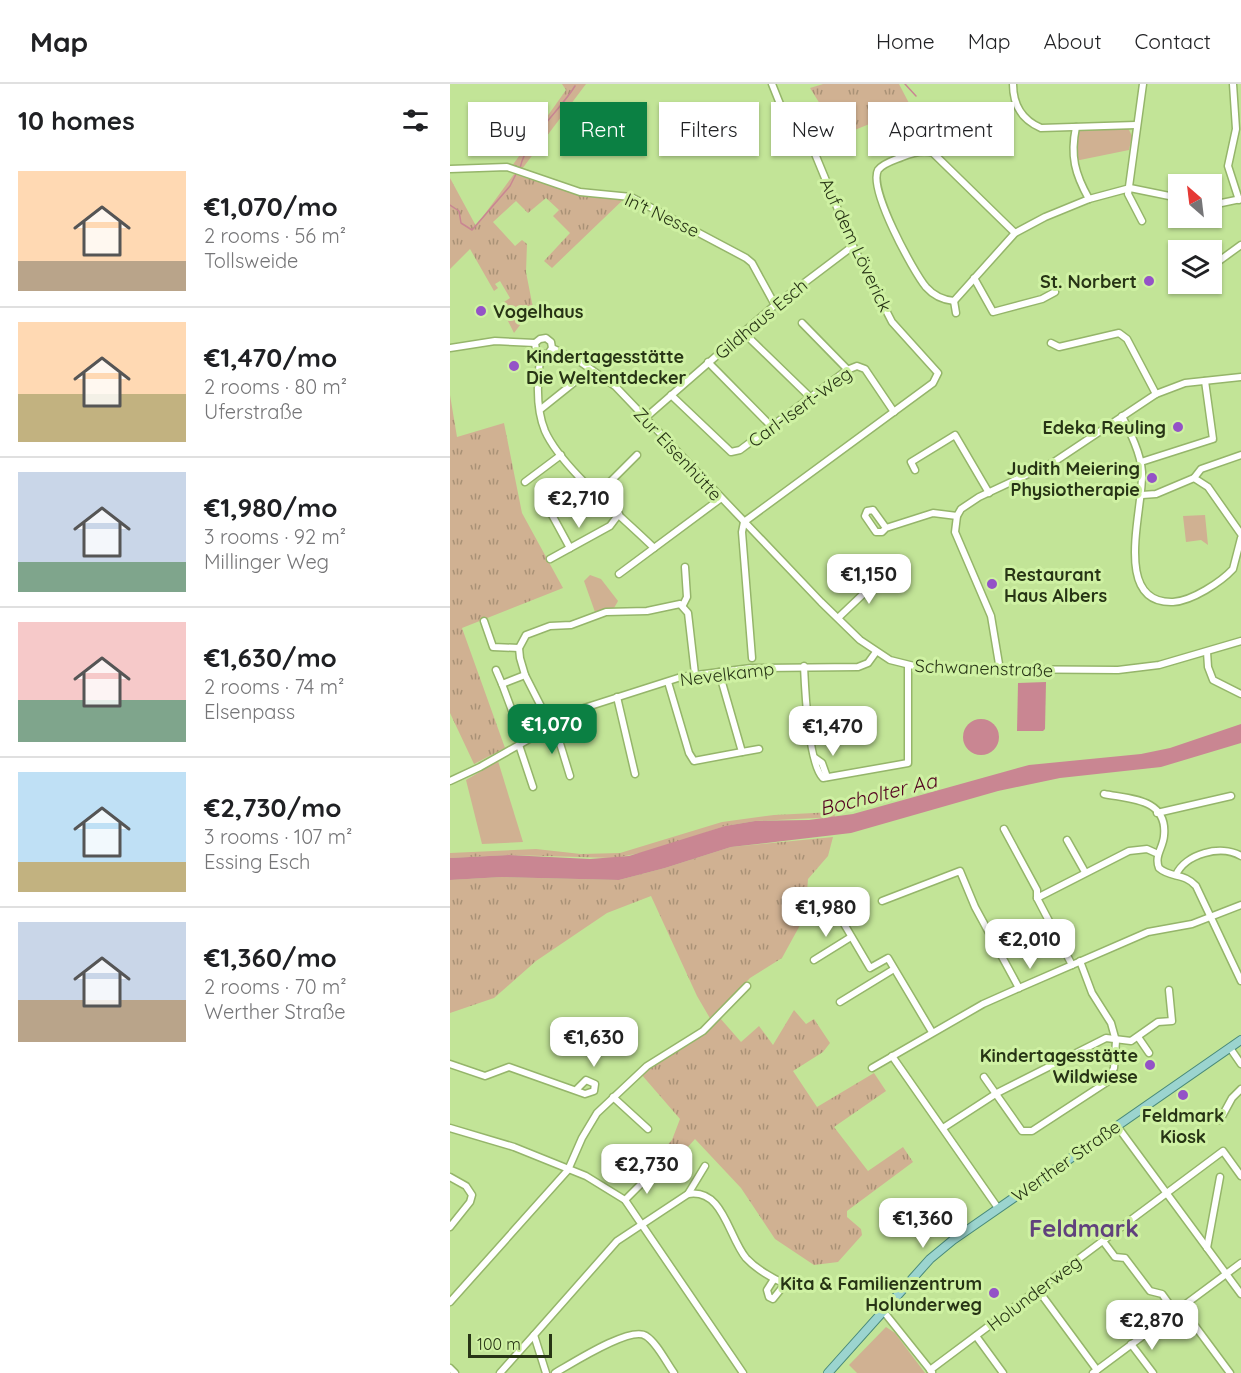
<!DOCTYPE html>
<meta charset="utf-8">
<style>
:root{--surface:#fff;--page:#f6f6f6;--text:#202124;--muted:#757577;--line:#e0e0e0;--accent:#0b8043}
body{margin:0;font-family:Quicksand,sans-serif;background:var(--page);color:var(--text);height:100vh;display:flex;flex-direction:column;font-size:22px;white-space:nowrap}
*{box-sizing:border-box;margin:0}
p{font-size:20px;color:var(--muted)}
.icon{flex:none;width:33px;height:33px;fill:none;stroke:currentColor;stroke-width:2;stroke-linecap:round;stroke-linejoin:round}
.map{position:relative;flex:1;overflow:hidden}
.side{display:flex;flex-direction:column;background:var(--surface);width:450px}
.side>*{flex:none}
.top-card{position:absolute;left:18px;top:18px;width:570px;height:54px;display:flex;gap:12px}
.needle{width:39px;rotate:332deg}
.controls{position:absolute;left:718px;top:90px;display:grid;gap:12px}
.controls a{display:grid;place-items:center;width:54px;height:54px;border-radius:0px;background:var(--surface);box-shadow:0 2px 4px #0004;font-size:30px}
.scale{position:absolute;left:18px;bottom:15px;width:84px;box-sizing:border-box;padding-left:6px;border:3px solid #273415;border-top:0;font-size:16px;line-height:21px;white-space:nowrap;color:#273415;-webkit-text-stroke:4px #cff1a3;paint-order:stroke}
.price{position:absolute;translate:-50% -51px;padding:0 14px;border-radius:12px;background:#fff;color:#222;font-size:20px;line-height:39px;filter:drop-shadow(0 2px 3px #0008)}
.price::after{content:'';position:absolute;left:50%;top:36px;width:18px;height:14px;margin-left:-9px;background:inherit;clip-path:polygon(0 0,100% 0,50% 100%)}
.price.current{background:var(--accent);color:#fff}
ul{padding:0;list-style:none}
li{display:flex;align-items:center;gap:18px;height:150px;padding:0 18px}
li+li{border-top:2px solid var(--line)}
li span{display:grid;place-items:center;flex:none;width:168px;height:120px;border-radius:0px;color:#555}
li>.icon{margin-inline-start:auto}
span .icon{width:72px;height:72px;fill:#fffc;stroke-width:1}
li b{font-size:26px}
h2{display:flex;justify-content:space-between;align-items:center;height:72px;padding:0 18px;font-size:26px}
.pill{padding:0 21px;border-radius:0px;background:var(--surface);box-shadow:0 2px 4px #0004;font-size:21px;line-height:54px}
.pill.current{background:var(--accent);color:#fff}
header{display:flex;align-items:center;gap:36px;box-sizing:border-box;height:84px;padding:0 30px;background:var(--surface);border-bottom:2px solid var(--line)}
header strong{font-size:28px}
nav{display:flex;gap:33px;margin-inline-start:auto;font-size:21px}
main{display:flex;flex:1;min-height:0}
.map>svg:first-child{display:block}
.grass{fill:url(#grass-tufts)}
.park{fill:#d0b192}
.water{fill:#c98692}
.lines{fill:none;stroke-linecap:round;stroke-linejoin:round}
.stream{stroke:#c98692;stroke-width:1.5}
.minor-casing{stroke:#95b56a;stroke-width:9}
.major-casing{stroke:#488979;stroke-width:10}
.minor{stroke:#fff;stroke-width:6}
.major{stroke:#9bd4cf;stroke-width:8}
.poi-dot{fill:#9452c7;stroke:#cff1a3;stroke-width:2}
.labels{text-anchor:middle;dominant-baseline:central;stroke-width:6;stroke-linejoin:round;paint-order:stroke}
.street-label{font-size:18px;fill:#273415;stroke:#cff1a3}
.poi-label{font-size:18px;font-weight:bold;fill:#273415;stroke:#cff1a3;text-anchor:end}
.water-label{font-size:20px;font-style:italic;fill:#53001f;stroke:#cff1a3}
.district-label{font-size:24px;font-weight:bold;fill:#61427d;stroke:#cff1a3}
</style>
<header>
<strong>Map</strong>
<nav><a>Home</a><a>Map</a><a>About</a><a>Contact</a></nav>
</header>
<main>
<section class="side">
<h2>10 homes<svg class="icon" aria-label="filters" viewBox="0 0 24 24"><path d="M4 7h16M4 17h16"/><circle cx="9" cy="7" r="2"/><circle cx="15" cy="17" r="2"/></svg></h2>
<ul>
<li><span style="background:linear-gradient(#ffd9b3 75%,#b9a48a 0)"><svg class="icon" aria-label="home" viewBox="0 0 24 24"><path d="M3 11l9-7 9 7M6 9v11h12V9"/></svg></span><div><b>€1,070/mo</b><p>2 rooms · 56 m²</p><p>Tollsweide</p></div></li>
<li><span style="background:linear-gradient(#ffd9b3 60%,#c2b280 0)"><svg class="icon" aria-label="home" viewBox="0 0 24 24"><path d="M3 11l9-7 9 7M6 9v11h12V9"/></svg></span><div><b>€1,470/mo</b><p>2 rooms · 80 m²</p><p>Uferstraße</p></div></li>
<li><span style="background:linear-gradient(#c9d6e8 75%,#7fa58c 0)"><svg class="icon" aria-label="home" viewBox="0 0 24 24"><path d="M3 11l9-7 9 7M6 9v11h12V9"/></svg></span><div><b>€1,980/mo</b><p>3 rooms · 92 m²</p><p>Millinger Weg</p></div></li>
<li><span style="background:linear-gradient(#f6c9c9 65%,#7fa58c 0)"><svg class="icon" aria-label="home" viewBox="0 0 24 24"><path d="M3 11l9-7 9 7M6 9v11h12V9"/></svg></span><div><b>€1,630/mo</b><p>2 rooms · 74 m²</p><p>Elsenpass</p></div></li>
<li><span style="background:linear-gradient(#bfe0f5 75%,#c2b280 0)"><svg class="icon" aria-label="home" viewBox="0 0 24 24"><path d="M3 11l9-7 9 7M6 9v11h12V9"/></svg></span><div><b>€2,730/mo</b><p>3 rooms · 107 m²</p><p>Essing Esch</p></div></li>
<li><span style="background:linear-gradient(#c9d6e8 65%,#b9a48a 0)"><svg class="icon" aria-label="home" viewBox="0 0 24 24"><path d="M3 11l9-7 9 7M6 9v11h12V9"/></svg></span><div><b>€1,360/mo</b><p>2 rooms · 70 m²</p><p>Werther Straße</p></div></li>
</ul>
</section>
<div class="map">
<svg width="791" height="1289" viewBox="0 0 791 1289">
<defs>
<pattern id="grass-tufts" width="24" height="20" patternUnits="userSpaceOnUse" patternTransform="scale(1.5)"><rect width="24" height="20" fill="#d0b192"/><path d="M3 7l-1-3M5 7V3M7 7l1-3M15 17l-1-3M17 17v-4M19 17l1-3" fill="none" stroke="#a99176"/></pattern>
</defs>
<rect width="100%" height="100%" fill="#c2e497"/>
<g class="grass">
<path d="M112 0H136L72 85 62 82 116 6Z"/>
<path d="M373 0H449L461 23 390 52 360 4Z"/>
<path d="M64 90 131 112 176 113 102 184 94 177 120 149 103 132 109 126 96 114 78 129 66 117 43 138 65 162 72 156 77 160 76 188 83 224 64 249 54 229 58 226 54 218 60 214 50 197 45 200 48 204 44 207 20 165 0 185V94L26 142Z"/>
<path d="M0 311 7 353 54 339 72 429 113 504 12 544 55 664 24 680 0 629Z"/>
<path d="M384 728 385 733 305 737 275 742 200 767 165 774 59 771 0 774V769L86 765 131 770 170 769 272 738 324 731Z"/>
<path d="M383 753 378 772 358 795 356 821 349 843 332 874 300 894 261 936 247 912 201 812 157 829 86 877 44 914 0 929V796L52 793 169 796 215 784 281 763Z"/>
<path d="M344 926 356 940 364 935 380 959 373 968 343 987 367 1023 424 989 436 1007 384 1043 418 1087 453 1063 463 1078 397 1127V1133L411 1145 412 1151 388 1178 364 1181 325 1155 291 1104 245 1055C236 1065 218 1086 205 1090L202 1078 222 1056 230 1035 191 990 252 951 270 934 291 958 309 942 323 961Z"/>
</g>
<g class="park">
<path d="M678 44 682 52 679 66 625 77 627 46Z"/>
<path d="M755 431 758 461 751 456 736 458 733 432Z"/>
<path d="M140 491 151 495 168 517 164 524 145 528 134 497Z"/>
<path d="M48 677 73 758 32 760 16 696Z"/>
<path d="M436 1243 445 1249 475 1289H407L399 1281Z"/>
</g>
<g class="water">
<path d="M596 598 595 645 593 647H567L568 599Z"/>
<circle cx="531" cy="653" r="18"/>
<path d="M791 640V659L711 683 610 694 548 707 401 749 281 763 215 784 169 796 52 793 0 796V774L59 771 140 775 179 772 275 742 305 737 359 736 403 730 579 681 691 670 720 664Z"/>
</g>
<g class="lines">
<g class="stream">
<path d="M455 0 466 12"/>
<path d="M70 84C77 53 109 28 125 2"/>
<path d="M0 121 9 127 11 139 22 146 60 102 66 90"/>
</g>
<g class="minor-casing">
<g id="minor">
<path d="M563 0C563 21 572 36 591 44L686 41"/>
<path d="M783 0 786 45 778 82 789 116"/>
<path d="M626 43C620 72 625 90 639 115"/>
<path d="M0 85 57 83 130 108 181 113 296 174 302 179 325 221"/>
<path d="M762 121 791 115"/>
<path d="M692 137 678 110 693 0"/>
<path d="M762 182 791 161"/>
<path d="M524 194 543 228 592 215 605 208"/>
<path d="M504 217C493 216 483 211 476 203 463 187 418 105 428 86 433 79 445 76 452 73 462 69 473 66 483 69L565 149"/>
<path d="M504 217 565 149 595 133 639 115 680 104 729 114"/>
<path d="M504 217 506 229"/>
<path d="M352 239 398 286"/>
<path d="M293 248 360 313"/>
<path d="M601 259 609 263 669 249 677 255 706 310"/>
<path d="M0 264 45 257 85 259"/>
<path d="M102 264 98 270H91L86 266 85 259 90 255 96 254 101 258 102 264 129 277 165 302 371 518 410 556 440 576 468 583 505 585 668 586 709 581 791 557"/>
<path d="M91 270C87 295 85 323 95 347 112 385 174 434 204 464"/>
<path d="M258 278 322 343"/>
<path d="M221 311 281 368 290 366 397 286 407 282 415 285 444 328"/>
<path d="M91 325 131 293"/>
<path d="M672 332C680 348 691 370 692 388 694 424 661 520 723 518 742 517 771 498 783 485L791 454"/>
<path d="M194 335 325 221 403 162"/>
<path d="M691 378 763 355 755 297"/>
<path d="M465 386 461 378 505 351 539 409"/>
<path d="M744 394 758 403 791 450"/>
<path d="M75 398 111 371"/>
<path d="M148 410 187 371"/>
<path d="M692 411 706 410 744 394 751 385 791 371"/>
<path d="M101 429 120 464"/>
<path d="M294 438 483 299 488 289 442 238 403 162 363 65 338 40 322 0"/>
<path d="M294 438 292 448 302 574"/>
<path d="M436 444 432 448H426L415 432 417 427 423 426 436 444 483 429 507 432"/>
<path d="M100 475 160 442 169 430"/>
<path d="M169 490 270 415"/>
<path d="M233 521 237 513 235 483"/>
<path d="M388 534 430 494 439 490"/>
<path d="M34 537 43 563 69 564"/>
<path d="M757 568 758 583 763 596 791 610"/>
<path d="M354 582C355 604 358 680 373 694L458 679V582"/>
<path d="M46 586 52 600 75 591"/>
<path d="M550 586 541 532 505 448 507 432 511 425 529 413 604 378 706 310 735 299 791 293"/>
<path d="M218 598 239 669 244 677 292 668 269 588"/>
<path d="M52 600 64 632"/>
<path d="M167 613 185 690"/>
<path d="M104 640 120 692"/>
<path d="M101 642 75 591 70 574 69 564 76 551 100 542 121 541 156 528 197 527 230 520 238 529 245 590"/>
<path d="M69 661 83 703"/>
<path d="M292 668 309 665"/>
<path d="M365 674 372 679 377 693"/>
<path d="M0 697 30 683 134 624 231 593 301 584 408 583 418 579 426 568"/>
<path d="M654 710C679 715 718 714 714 752 713 764 704 772 709 784 720 794 735 789 746 802L791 897"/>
<path d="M707 729 781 712"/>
<path d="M554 745 587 806V814"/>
<path d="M617 756 635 788"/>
<path d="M726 791C735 770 771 760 791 772"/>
<path d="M384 817 387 828 420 884 438 874 482 948"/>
<path d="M432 817 510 787 525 823 569 904"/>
<path d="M364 876 401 853"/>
<path d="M622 881 587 814 679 767 697 765 708 770"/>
<path d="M390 918 444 885"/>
<path d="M688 953 699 969"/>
<path d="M780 964 791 980"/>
<path d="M442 972 548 1124"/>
<path d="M0 980 35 992 59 983 135 1010 144 1007 145 1000 136 996 127 1005"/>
<path d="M422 984 533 920 569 904 698 848 742 840 791 821"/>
<path d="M534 993 572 1047H582L657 998 664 984 666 957 661 939 642 909 630 877"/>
<path d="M163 1013 198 1045"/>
<path d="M770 1036 782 1014 791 1005"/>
<path d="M667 1042 791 1210"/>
<path d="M0 1044 64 1063 136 1092 175 1116 293 1289"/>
<path d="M493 1044 547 1009 656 954 681 957 708 938 722 937 719 906"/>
<path d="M0 1093 16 1102 22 1111 20 1118 0 1143"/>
<path d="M238 1110 255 1082"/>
<path d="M175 1116 202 1089"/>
<path d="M653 1157 665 1173 675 1174 700 1207 712 1210 725 1228"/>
<path d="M757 1164 770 1093"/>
<path d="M588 1206 647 1286"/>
<path d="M0 1218 118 1086 132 1054 147 1029 197 982 253 947 297 902"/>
<path d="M731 1223 780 1289"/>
<path d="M434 1228 482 1288"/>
<path d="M526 1252 553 1289"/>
<path d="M681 1260 703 1289"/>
<path d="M0 1284 5 1289"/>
<path d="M480 1286 773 1067 791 1092"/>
<path d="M50 1289 84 1251"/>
<path d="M96 1289 84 1251 167 1157 238 1110C273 1104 278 1152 296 1174 307 1186 320 1193 335 1200L323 1215 319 1213 317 1206 324 1195"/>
<path d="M105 1289C121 1280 181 1241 196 1252 207 1259 216 1278 224 1289"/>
<path d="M643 1289 791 1179"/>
</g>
</g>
<g class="major-casing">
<path id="major" d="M378 1289 480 1175 503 1156 791 956"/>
</g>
<use href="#minor" class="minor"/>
<use href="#major" class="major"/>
</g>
<g class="poi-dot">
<circle cx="699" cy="197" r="6"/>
<circle cx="31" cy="227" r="6"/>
<circle cx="64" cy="282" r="6"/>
<circle cx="728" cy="343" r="6"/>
<circle cx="702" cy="394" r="6"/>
<circle cx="542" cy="500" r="6"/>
<circle cx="700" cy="981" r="6"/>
<circle cx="733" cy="1011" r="6"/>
<circle cx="544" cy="1209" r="6"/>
</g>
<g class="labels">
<g class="street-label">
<text transform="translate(212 131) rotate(25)">In't Nesse</text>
<text transform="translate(406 161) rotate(65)">Auf dem Löverick</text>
<text transform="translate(311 235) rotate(-40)">Gildhaus Esch</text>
<text transform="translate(350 323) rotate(-36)">Carl-Isert-Weg</text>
<text transform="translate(228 370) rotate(47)">Zur Eisenhütte</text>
<text transform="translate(534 584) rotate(2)">Schwanenstraße</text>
<text transform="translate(277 590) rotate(-7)">Nevelkamp</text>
<text transform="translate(616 1077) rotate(-35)">Werther Straße</text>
<text transform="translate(584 1209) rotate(-37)">Holunderweg</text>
</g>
<g class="poi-label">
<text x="687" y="197">St. Norbert</text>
<text x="43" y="227" text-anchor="start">Vogelhaus</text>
<text x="76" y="272" text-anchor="start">Kindertagesstätte<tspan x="76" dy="21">Die Weltentdecker</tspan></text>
<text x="716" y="343">Edeka Reuling</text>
<text x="690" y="384">Judith Meiering<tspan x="690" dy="21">Physiotherapie</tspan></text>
<text x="554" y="490" text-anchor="start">Restaurant<tspan x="554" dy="21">Haus Albers</tspan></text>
<text x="688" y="971">Kindertagesstätte<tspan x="688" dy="21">Wildwiese</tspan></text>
<text x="733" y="1031" text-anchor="middle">Feldmark<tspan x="733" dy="21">Kiosk</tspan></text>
<text x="532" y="1199">Kita &amp; Familienzentrum<tspan x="532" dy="21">Holunderweg</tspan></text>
</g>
<g class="water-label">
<text transform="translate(428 710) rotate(-14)">Bocholter Aa</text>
</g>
<g class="district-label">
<text x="634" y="1144">Feldmark</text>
</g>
</g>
</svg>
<div class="controls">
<a><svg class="needle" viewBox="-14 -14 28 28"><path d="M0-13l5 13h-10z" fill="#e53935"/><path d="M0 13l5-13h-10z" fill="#757577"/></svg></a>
<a><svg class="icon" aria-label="layers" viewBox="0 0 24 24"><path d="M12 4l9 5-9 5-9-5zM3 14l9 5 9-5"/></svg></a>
</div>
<div class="scale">100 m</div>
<b class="price" style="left:129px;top:445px">€2,710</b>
<b class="price" style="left:419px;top:521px">€1,150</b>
<b class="price current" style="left:102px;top:671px">€1,070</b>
<b class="price" style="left:383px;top:673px">€1,470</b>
<b class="price" style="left:376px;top:854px">€1,980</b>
<b class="price" style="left:580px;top:886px">€2,010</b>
<b class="price" style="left:144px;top:984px">€1,630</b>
<b class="price" style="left:197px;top:1111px">€2,730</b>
<b class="price" style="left:473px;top:1165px">€1,360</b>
<b class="price" style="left:702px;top:1267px">€2,870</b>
<div class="top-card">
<a class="pill">Buy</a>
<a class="pill current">Rent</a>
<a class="pill">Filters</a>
<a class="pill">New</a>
<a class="pill">Apartment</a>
</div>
</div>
</main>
